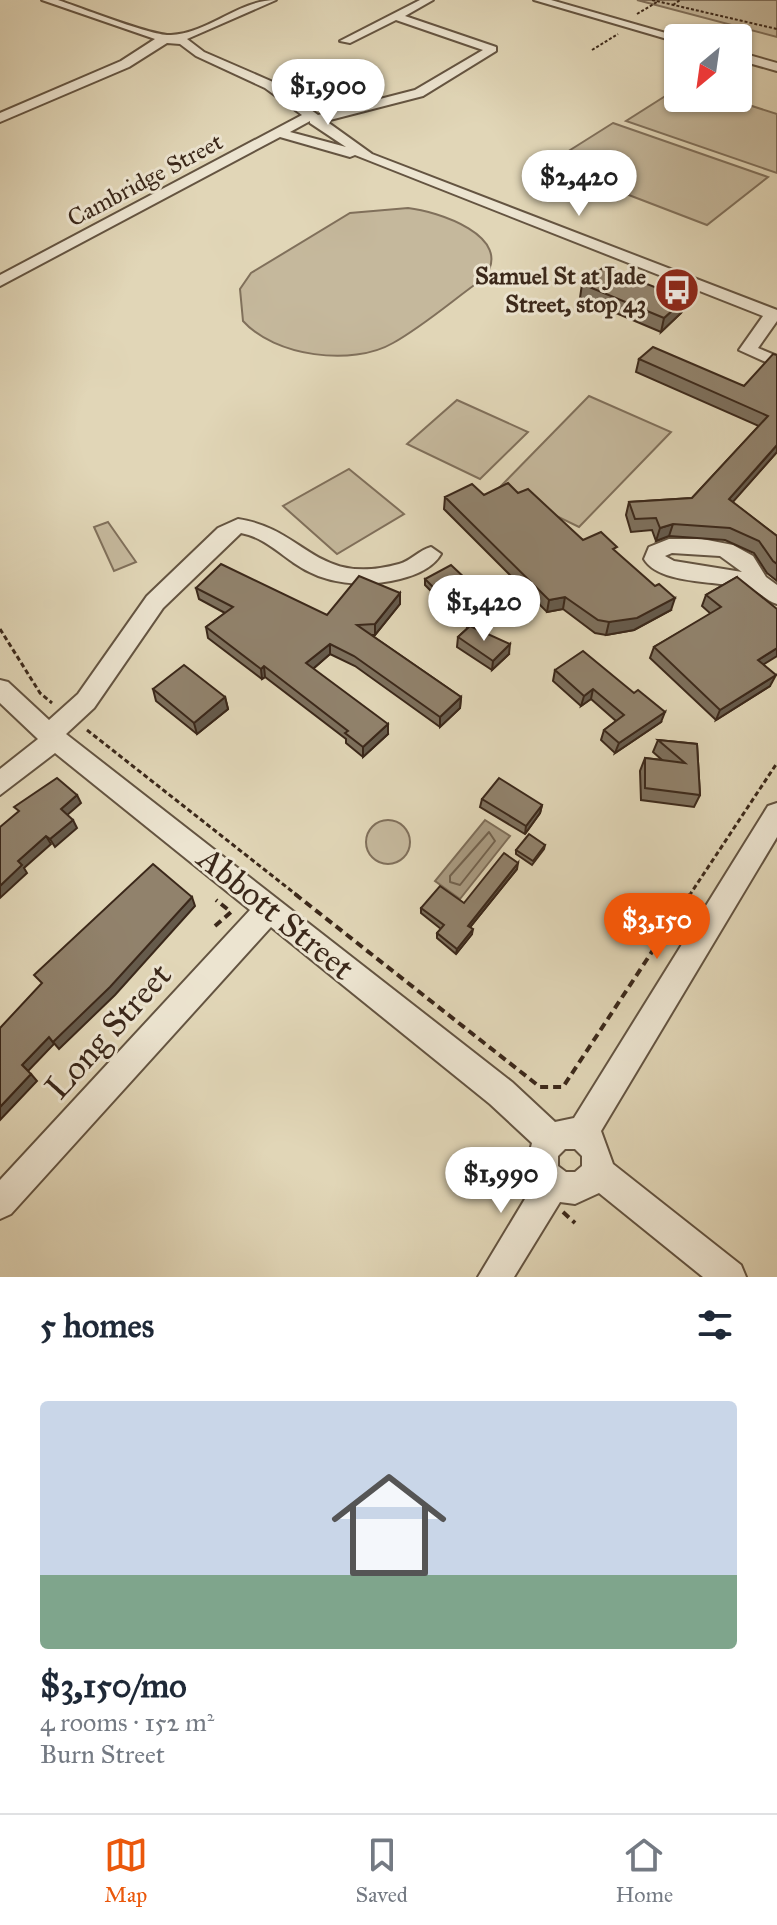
<!DOCTYPE html>
<meta charset="utf-8">
<style>
:root{--surface:#fff;--page:#f6f6f7;--text:#1f2937;--muted:#747a83;--line:#e0e1e3;--accent:#ea580c}
body{margin:0;font-family:"IM FELL Great Primer",serif;background:var(--page);color:var(--text);height:100vh;display:flex;flex-direction:column;font-size:30px;white-space:nowrap}
*{box-sizing:border-box;margin:0}
p{font-size:26px;color:var(--muted)}
.icon{flex:none;width:44px;height:44px;fill:none;stroke:currentColor;stroke-width:2;stroke-linecap:round;stroke-linejoin:round}
.map{position:relative;height:1277px;overflow:hidden}
.details{display:flex;flex-direction:column;background:var(--surface);flex:1}
.details>*{flex:none}
.needle{width:52px;rotate:209deg}
.fabs{position:absolute;left:664px;top:24px;display:grid;gap:16px}
.fabs a{display:grid;place-items:center;width:88px;height:88px;border-radius:8px;background:var(--surface);box-shadow:0 2px 6px #0004;font-size:40px}
.price{position:absolute;translate:-50% -68px;padding:0 18px;border-radius:28px;background:#fff;color:#222;font-size:26px;line-height:52px;filter:drop-shadow(0 2px 4px #0008)}
.price::after{content:'';position:absolute;left:50%;top:48px;width:24px;height:18px;margin-left:-12px;background:inherit;clip-path:polygon(0 0,100% 0,50% 100%)}
.price.active{background:var(--accent);color:#fff}
ul{padding:0;list-style:none}
li{display:grid;align-content:center;gap:16px;height:424px;padding:0 40px}
li span{display:grid;place-items:center;height:248px;border-radius:8px;color:#555}
li>.icon{margin-inline-start:auto}
span .icon{width:144px;height:144px;fill:#fffc;stroke-width:1}
li b{font-size:34px}
h2{display:flex;justify-content:space-between;align-items:center;height:96px;padding:0 40px;font-size:34px}
.dock{display:flex;justify-content:space-around;align-items:center;height:112px;border-top:2px solid var(--line);background:var(--surface);font-size:22px;color:var(--muted)}
.dock a{display:grid;justify-items:center;gap:4px}
.dock .active{color:var(--accent)}
.map>svg:first-child{display:block}
.green{fill:#c5b89c;stroke:#80705b;stroke-width:2}
.water{fill:#a99b82;stroke:#7d6d58;stroke-width:2}
.lines{fill:none;stroke-linecap:round;stroke-linejoin:round}
.shore{stroke:#72624e;stroke-width:2}
.minor-casing{stroke:#645441;stroke-width:4}
.path-far2{stroke:#3b281a;stroke-width:2;stroke-dasharray:3 2;stroke-linecap:butt}
.path-far1{stroke:#3b281a;stroke-width:3;stroke-dasharray:5 3;stroke-linecap:butt}
.path{stroke:#3b281a;stroke-width:4;stroke-dasharray:8 5;stroke-linecap:butt}
.minor{fill:#ece4d0;fill-rule:evenodd}
.wall{fill:#7d705d;stroke:#3b281a;stroke-width:2}
.shaded-wall{fill:#665b4c;stroke:#3b281a;stroke-width:2}
.building{fill:#91826c;stroke:#3b281a;stroke-width:2}
.labels{text-anchor:middle;dominant-baseline:central;stroke-width:6;stroke-linejoin:round;paint-order:stroke}
.far-street-label{font-size:24px;fill:#3b281a;stroke:#ece4d0}
.far-poi-label{font-size:24px;font-weight:bold;fill:#3b281a;stroke:#ece4d0;text-anchor:end}
.near-street-label{font-size:34px;fill:#3b281a;stroke:#ece4d0}
</style>
<div class="map">
<svg width="777" height="1277" viewBox="0 0 777 1277">
<rect width="100%" height="100%" fill="#e1d6b7"/>
<filter id="stains"><feTurbulence type="fractalNoise" baseFrequency=".0025" numOctaves="4"/><feColorMatrix values="0 0 0 0 .2 0 0 0 0 .09 0 0 0 0 .02 0 0 0 .5 -.17"/></filter>
<radialGradient id="worn" r=".72"><stop offset=".6" stop-color="#630" stop-opacity="0"/><stop offset="1" stop-color="#630" stop-opacity=".3"/></radialGradient>
<g class="green">
<path d="M637 0H777V37Z"/>
<path d="M678 88V98H727L777 114V173L626 121Z"/>
<path d="M613 123 768 177 707 225 548 164Z"/>
<path d="M408 208C436 211 516 236 484 278 454 299 425 325 393 343 352 367 274 356 243 321L240 289 251 273 350 213Z"/>
<path d="M589 396 671 432 579 527 499 488Z"/>
<path d="M457 400 528 432 480 479 407 444Z"/>
<path d="M349 469 404 514 337 554 283 506Z"/>
<path d="M108 522 136 562 114 571 94 527Z"/>
<circle cx="388" cy="842" r="22"/>
</g>
<path class="water" d="M485 820 510 836 460 899 435 881Z"/>
<g class="lines">
<path class="shore" d="M489 832 495 841 460 885 450 882V876Z"/>
<g class="minor-casing">
<g id="minor">
<path d="M42 0H58C79 7 154 37 171 35 209 33 239 0 276 0L187 39 204 52 273 82 318 115 415 90 483 50 396 20 350 43 340 41 420 0H433L405 16 496 47V51L423 96 326 121 372 154 777 310V321L758 348 777 356V367L739 350 763 316 355 155 350 157 280 137 0 286V275L302 115 265 88 196 56 180 44 167 43 129 67 0 122V113L121 61 155 39ZM310 121V123L346 147 290 132Z"/>
<path d="M534 0H551L683 38 674 41Z"/>
<path d="M738 52 777 63V71L738 60Z"/>
<path d="M238 519C306 529 315 587 399 564 411 561 419 550 431 547L441 554C433 568 416 575 400 579 364 588 325 585 294 563 277 551 262 537 241 533L163 608 94 708 66 734 512 1082 555 1122 574 1118 768 806 777 803V837L601 1131 613 1164 741 1265 746 1277H703L599 1193 575 1204 560 1202 514 1277H478L534 1184 527 1164 532 1143 490 1104 271 927 11 1214 0 1219V1180L250 910 55 753 0 795V769L38 739 0 703V680L8 682 49 720 78 694 147 596 218 528ZM565 1149H575L582 1156V1166L575 1172H566L558 1166V1156Z"/>
<path d="M669 539H702L733 545 753 556 766 577 777 585V604C767 601 760 592 750 589 722 580 660 586 644 559L649 547ZM672 553 720 556 742 572 674 561 665 556Z"/>
</g>
</g>
<g class="path-far2">
<path d="M652 0 777 29"/>
<path d="M673 5 680 0"/>
<path d="M637 14 657 2"/>
<path d="M592 50 618 34"/>
</g>
<g class="path-far1">
<path d="M0 629 40 693 52 703"/>
<path d="M87 730 298 896"/>
<path d="M689 896 777 763"/>
</g>
<g class="path">
<path d="M295 894 540 1087H563L690 894"/>
<path d="M215 926 231 912 216 900"/>
<path d="M563 1212 575 1223"/>
</g>
<use href="#minor" class="minor"/>
</g>
<g class="wall">
<path d="M582 284 681 313 661 332 580 298Z"/>
<path d="M777 355V452L732 502 777 536V581L767 573 754 553 725 540 669 536 656 541 652 530 631 532 626 515 629 502 692 498 759 426 636 372 639 359 744 386Z"/>
<path d="M518 493 583 540 616 552 671 610 634 630 606 635 595 633 563 609 547 612 444 509 445 497Z"/>
<path d="M737 577 770 686 716 720 650 658 654 647 711 614 702 606 706 595Z"/>
<path d="M425 579 503 614 502 621 470 626 509 654 492 670 457 647 458 637 469 627H467L425 585Z"/>
<path d="M196 588 327 615 400 593V604L375 635H371L461 697 460 708 440 727 355 666 330 654 313 669 388 734 363 757 346 743V739L265 677 262 679 208 638 206 627 225 613 199 599Z"/>
<path d="M555 670 661 722 615 753 601 740 604 730 616 721 591 699 581 706 553 681Z"/>
<path d="M153 689 225 697 228 709 197 734 156 701Z"/>
<path d="M658 740 697 744 700 795 694 807 641 800 640 771 645 758 662 760 653 752Z"/>
<path d="M482 799 542 805 540 813 525 834 480 807Z"/>
<path d="M545 845 544 849 532 865 516 854V850Z"/>
<path d="M517 869 470 927 472 934 456 954 437 938V933L441 929 421 913V908L464 903Z"/>
</g>
<g class="shaded-wall">
<path d="M685 299 681 313 661 332 664 318Z"/>
<path d="M777 445V452L724 512 729 499Z"/>
<path d="M673 524 669 536 656 541 660 528Z"/>
<path d="M400 593V604L375 635V624Z"/>
<path d="M565 597 563 609 547 612 549 600Z"/>
<path d="M675 598 671 610 634 630 606 635 609 622Z"/>
<path d="M503 614 502 621 467 627V621Z"/>
<path d="M330 644V654L307 674 306 663Z"/>
<path d="M510 644 509 654 492 670 493 661Z"/>
<path d="M777 648V656L753 671 758 660Z"/>
<path d="M264 666 265 677 262 679 261 669Z"/>
<path d="M776 675 770 686 716 720 720 710Z"/>
<path d="M593 689 591 699 581 706 584 696Z"/>
<path d="M225 697 228 709 197 734 194 723Z"/>
<path d="M461 697 460 708 440 727V717Z"/>
<path d="M665 712 661 722 615 753 619 743Z"/>
<path d="M388 724V734L363 757V747Z"/>
<path d="M77 795 81 803 65 817 61 809Z"/>
<path d="M542 805 540 813 525 834 526 826Z"/>
<path d="M73 820 77 828 55 847 50 839Z"/>
<path d="M46 836 51 844 24 868 27 873 0 898V886L18 861Z"/>
<path d="M518 863 517 869 467 931 468 926Z"/>
<path d="M192 897 195 906 115 995 59 1049 53 1042Z"/>
<path d="M473 929 472 934 456 954 457 949Z"/>
<path d="M49 1037 54 1044 28 1071 22 1065Z"/>
<path d="M31 1074 37 1081 0 1120V1107Z"/>
</g>
<g class="building">
<path d="M604 267 685 299 664 318 582 284Z"/>
<path d="M653 347 744 386 773 354 777 355V445L729 499 777 536V564L773 561 759 541 730 528 673 524 660 528 656 518 635 519 629 502 692 498 768 416 639 359Z"/>
<path d="M508 483 518 493 528 489 583 540 601 532 617 547 613 549 655 586 659 584 675 598 637 618 609 622 598 620 565 597 549 600 445 497 472 484 484 495Z"/>
<path d="M221 564 327 615 359 576 400 593 375 624 357 625 461 697 440 717 354 656 330 644 306 663 388 724 363 747 345 733 348 731 264 666 261 669 206 627 233 607 196 588Z"/>
<path d="M451 565 503 614 467 621 425 579Z"/>
<path d="M737 577 777 609V648L758 660 776 675 720 710 654 647 721 607 706 595Z"/>
<path d="M470 626 510 644 493 661 458 637Z"/>
<path d="M583 651 634 693 638 690 665 712 619 743 604 730 624 715 593 689 584 696 555 670Z"/>
<path d="M184 665 225 697 194 723 153 689Z"/>
<path d="M658 740 697 744 700 795 645 788V758L685 763Z"/>
<path d="M57 778 77 795 61 809 73 820 50 839 46 836 18 861 22 865 0 886V827L19 811 14 807Z"/>
<path d="M499 778 542 805 526 826 482 799Z"/>
<path d="M529 834 545 845 533 861 516 850Z"/>
<path d="M504 853 518 863 468 926 473 929 457 949 437 933 444 925 421 908 440 886 464 903Z"/>
<path d="M153 864 192 897 110 987 53 1042 49 1037 22 1065 31 1074 0 1107V1028L42 983 34 975Z"/>
</g>
<defs>
<g id="bus-disc" transform="scale(2.3)"><circle r="9.5" fill="#8f2418" stroke="#ece4d0"/><path d="M-5-6H5V4H4V6H2V4H-2V6H-4V4H-5ZM-3.5-4V0h7V-4ZM-3.5 1.2v1.5H-2V1.2ZM2 1.2v1.5H3.5V1.2Z" fill="#fff"/></g>
</defs>
<g fill-rule="evenodd">
<use href="#bus-disc" x="677" y="290"/>
</g>
<g class="labels">
<g class="far-street-label">
<text transform="translate(145 180) rotate(-28)">Cambridge Street</text>
</g>
<g class="far-poi-label">
<text x="646" y="276">Samuel St at Jade<tspan x="646" dy="28">Street, stop 43</tspan></text>
</g>
<g class="near-street-label">
<text transform="translate(276 913) rotate(39)">Abbott Street</text>
<text transform="translate(108 1031) rotate(-48)">Long Street</text>
</g>
</g>
<rect width="100%" height="100%" filter="url(#stains)"/>
<rect width="100%" height="100%" fill="url(#worn)"/>
</svg>
<div class="fabs">
<a><svg class="needle" viewBox="-14 -14 28 28"><path d="M0-13l5 13h-10z" fill="#e53935"/><path d="M0 13l5-13h-10z" fill="#747a83"/></svg></a>
</div>
<b class="price" style="left:328px;top:127px">$1,900</b>
<b class="price" style="left:579px;top:218px">$2,420</b>
<b class="price" style="left:484px;top:643px">$1,420</b>
<b class="price active" style="left:657px;top:961px">$3,150</b>
<b class="price" style="left:501px;top:1215px">$1,990</b>
</div>
<section class="details">
<h2>5 homes<svg class="icon" aria-label="filters" viewBox="0 0 24 24"><path d="M4 7h16M4 17h16"/><circle cx="9" cy="7" r="2"/><circle cx="15" cy="17" r="2"/></svg></h2>
<ul>
<li><span style="background:linear-gradient(#c9d6e8 70%,#7fa58c 0)"><svg class="icon" aria-label="home" viewBox="0 0 24 24"><path d="M3 11l9-7 9 7M6 9v11h12V9"/></svg></span><div><b>$3,150/mo</b><p>4 rooms · 152 m²</p><p>Burn Street</p></div></li>
</ul>
</section>
<nav class="dock">
<a class="active"><svg class="icon" aria-label="map" viewBox="0 0 24 24"><path d="M3 6l6-2 6 2 6-2v14l-6 2-6-2-6 2zM9 4v14M15 6v14"/></svg>Map</a>
<a><svg class="icon" aria-label="saved" viewBox="0 0 24 24"><path d="M7 4h10v16l-5-4-5 4z"/></svg>Saved</a>
<a><svg class="icon" aria-label="home" viewBox="0 0 24 24"><path d="M3 11l9-7 9 7M6 9v11h12V9"/></svg>Home</a>
</nav>
